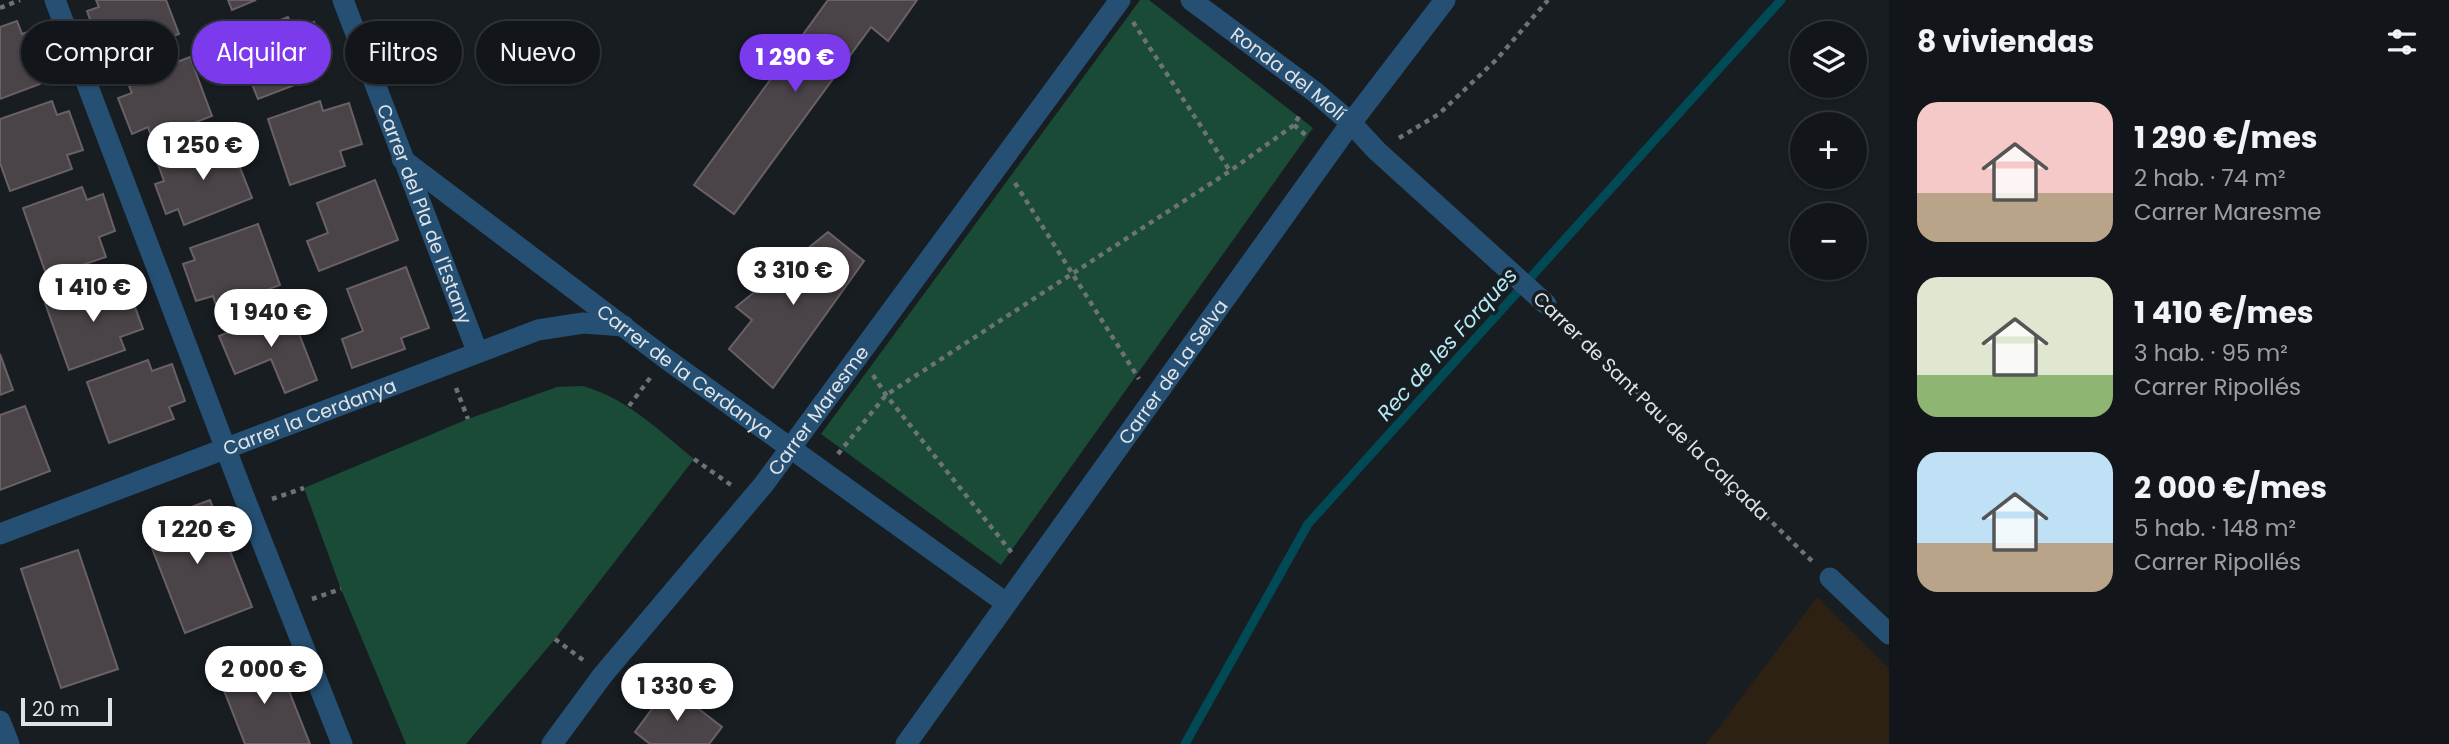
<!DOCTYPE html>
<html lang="es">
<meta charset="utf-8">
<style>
:root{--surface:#12161a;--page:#1f2327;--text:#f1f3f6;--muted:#9c9fa2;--line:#313539;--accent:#7c3aed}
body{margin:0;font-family:Poppins,sans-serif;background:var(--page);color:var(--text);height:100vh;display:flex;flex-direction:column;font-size:26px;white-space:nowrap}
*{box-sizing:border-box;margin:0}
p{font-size:23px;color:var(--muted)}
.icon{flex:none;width:38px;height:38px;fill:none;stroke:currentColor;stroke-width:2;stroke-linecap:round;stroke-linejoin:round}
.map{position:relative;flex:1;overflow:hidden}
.panel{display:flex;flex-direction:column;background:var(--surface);width:560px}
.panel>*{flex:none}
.guide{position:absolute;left:21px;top:21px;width:665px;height:63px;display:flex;gap:14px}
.controls{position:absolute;left:1790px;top:21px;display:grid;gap:14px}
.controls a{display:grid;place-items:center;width:77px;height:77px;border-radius:50%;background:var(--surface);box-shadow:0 2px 5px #0004,0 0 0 2px var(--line);font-size:35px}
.scale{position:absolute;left:21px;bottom:18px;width:91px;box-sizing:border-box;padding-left:7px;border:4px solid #dfe3e6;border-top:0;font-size:19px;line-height:24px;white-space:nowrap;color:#dfe3e6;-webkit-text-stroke:5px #181d22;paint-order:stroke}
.price{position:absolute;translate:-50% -60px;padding:0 16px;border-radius:24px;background:#fff;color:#222;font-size:23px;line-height:46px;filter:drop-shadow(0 2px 4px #0008)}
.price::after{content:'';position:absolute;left:50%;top:42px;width:21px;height:16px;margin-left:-10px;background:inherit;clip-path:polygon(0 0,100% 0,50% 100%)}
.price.current{background:var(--accent);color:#fff}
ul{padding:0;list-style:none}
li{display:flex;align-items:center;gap:21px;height:175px;padding:0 28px}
li span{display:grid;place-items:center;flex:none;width:196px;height:140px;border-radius:21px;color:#555}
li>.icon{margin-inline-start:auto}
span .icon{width:84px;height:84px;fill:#fffc;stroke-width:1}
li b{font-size:30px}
h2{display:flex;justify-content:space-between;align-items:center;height:84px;padding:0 28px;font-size:30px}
.tag{padding:0 24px;border-radius:32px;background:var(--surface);box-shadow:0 2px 5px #0004,0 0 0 2px var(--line);font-size:24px;line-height:63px}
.tag.current{background:var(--accent);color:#fff}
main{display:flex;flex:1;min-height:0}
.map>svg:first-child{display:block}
.industrial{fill:#2d2113}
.green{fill:#1a4b36}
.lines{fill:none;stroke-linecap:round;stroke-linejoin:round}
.stream{stroke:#004a55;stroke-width:9}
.building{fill:#4a4348;stroke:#696166;stroke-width:2}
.path{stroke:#6d7276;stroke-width:4.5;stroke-dasharray:5 5;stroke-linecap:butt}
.minor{stroke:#255073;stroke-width:21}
.labels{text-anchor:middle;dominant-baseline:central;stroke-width:7;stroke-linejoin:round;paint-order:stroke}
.street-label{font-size:19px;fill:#dfe3e6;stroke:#181d22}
.water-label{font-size:21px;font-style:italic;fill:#b5eaf5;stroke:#181d22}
</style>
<main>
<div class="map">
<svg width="1889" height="744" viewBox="0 0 1889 744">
<rect width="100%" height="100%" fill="#181d22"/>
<path class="industrial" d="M1817 597 1889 668V744H1706Z"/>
<g class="green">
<path d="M1140 0H1149L1313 128 1001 565 821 434Z"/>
<path d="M583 386C628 399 658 430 694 459L555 639 466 744H406L341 589 304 488 468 419 557 387Z"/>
</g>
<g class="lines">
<path class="stream" d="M1185 744 1308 524 1781 0"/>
</g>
<g class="building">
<path d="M96 0H166L179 34 120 55 115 44 101 49 87 11 99 7Z"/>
<path d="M228 0H256L232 10Z"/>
<path d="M828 0H917L888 41 871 27 734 214 694 185Z"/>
<path d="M288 17 293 30 314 22 328 58 308 66 313 78 258 99 234 38Z"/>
<path d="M17 21 22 34 39 28 53 66 35 73 40 84 0 99V27Z"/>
<path d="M190 57 212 116 152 139 148 127 132 134 118 98 132 93 127 81Z"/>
<path d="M52 101 57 115 69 111 83 150 67 155 72 169 10 191 0 163V119Z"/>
<path d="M320 101 323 111 349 103 362 144 340 151 345 166 290 185 268 119Z"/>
<path d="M228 137 252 198 184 225 178 209 166 214 155 184 164 181 158 164Z"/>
<path d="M375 180 398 240 319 271 307 241 328 233 317 203Z"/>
<path d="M82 187 87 200 103 194 115 231 99 237 106 257 47 277 23 208Z"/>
<path d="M258 224 280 285 217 308 213 296 196 301 183 264 195 260 190 248Z"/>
<path d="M828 232 864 261 773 388 729 349 752 320 736 307Z"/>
<path d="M406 267 429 328 401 338 405 349 352 368 342 339 363 331 347 289Z"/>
<path d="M98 284 103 297 128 288 143 329 120 337 125 350 69 370 45 303Z"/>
<path d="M289 308 317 380 285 393 271 359 235 374 219 336Z"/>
<path d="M0 354 13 390 0 395Z"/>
<path d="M148 360 152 371 172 364 185 401 169 407 174 419 109 443 87 382Z"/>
<path d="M25 406 50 471 0 490V415Z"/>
<path d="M210 500 252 607 185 633 143 525Z"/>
<path d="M78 550 118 669 61 688 21 569Z"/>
<path d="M276 658 310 744H245L220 680Z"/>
<path d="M669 686 722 727 709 744H650L635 732Z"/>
</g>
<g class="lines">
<g class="path">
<path d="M0 8 20 0"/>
<path d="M1133 22 1230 171"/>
<path d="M1294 125 1309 138"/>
<path d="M1399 138 1439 114 1497 59 1548 0"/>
<path d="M1015 183 1139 379"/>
<path d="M1564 321 1814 563"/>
<path d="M873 375 886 395 1012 553"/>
<path d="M456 388 468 419"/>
<path d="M629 406 650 378"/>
<path d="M838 454 886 395 1230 171 1294 125 1301 113"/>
<path d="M694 459 731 485"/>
<path d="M272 499 304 488"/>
<path d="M312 599 341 589"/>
<path d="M555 639 583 660"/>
</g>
<g class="minor">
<path d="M55 0 243 494 342 744"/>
<path id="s1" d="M343 0 477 351"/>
<path id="s2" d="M1191 0 1315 92 1351 123 1377 151 1546 304"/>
<path id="s3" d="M402 159 665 358 1006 603"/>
<path id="s4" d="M0 534 538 330 583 323 624 326"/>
<path d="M1830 578 1889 634"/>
<path d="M0 721 9 744"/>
<path id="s5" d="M552 744 602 676 764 484 1120 0"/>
<path id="s6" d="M906 744 1351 123 1445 0"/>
</g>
</g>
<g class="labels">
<g class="street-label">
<text stroke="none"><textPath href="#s2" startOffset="122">Ronda del Molí</textPath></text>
<text stroke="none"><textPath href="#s1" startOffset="229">Carrer del Pla de l'Estany</textPath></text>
<text stroke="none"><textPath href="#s3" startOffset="354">Carrer de la Cerdanya</textPath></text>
<text stroke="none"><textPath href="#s6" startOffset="458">Carrer de La Selva</textPath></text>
<text transform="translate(1651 406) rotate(44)">Carrer de Sant Pau de la Calçada</text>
<text stroke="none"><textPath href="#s5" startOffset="427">Carrer Maresme</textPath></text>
<text stroke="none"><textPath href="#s4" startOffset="331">Carrer la Cerdanya</textPath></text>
</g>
<g class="water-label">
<text transform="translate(1447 344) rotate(-48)">Rec de les Forques</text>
</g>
</g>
</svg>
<div class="controls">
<a><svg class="icon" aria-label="layers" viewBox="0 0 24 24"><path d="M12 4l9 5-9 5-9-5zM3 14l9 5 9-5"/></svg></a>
<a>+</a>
<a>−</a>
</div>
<div class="scale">20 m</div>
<b class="price current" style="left:795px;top:94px">1 290 €</b>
<b class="price" style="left:203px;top:182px">1 250 €</b>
<b class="price" style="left:793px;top:307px">3 310 €</b>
<b class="price" style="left:93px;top:324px">1 410 €</b>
<b class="price" style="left:271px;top:349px">1 940 €</b>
<b class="price" style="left:197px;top:566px">1 220 €</b>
<b class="price" style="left:264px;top:706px">2 000 €</b>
<b class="price" style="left:677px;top:723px">1 330 €</b>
<div class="guide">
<a class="tag">Comprar</a>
<a class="tag current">Alquilar</a>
<a class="tag">Filtros</a>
<a class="tag">Nuevo</a>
</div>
</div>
<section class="panel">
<h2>8 viviendas<svg class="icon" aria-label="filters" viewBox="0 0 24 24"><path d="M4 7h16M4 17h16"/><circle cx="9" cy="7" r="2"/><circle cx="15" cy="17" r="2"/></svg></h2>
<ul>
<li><span style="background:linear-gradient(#f6c9c9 65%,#b9a48a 0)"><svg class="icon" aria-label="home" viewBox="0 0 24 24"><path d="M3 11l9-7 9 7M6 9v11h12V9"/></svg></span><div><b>1 290 €/mes</b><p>2 hab. · 74 m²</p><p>Carrer Maresme</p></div></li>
<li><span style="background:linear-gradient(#dfe7d0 70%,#8fb573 0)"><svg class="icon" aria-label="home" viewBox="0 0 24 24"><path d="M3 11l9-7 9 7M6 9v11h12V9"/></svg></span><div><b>1 410 €/mes</b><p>3 hab. · 95 m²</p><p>Carrer Ripollés</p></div></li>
<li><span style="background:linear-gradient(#bfe0f5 65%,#b9a48a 0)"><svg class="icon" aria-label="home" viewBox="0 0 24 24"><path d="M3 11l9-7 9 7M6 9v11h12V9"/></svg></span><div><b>2 000 €/mes</b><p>5 hab. · 148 m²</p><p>Carrer Ripollés</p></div></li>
</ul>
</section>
</main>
